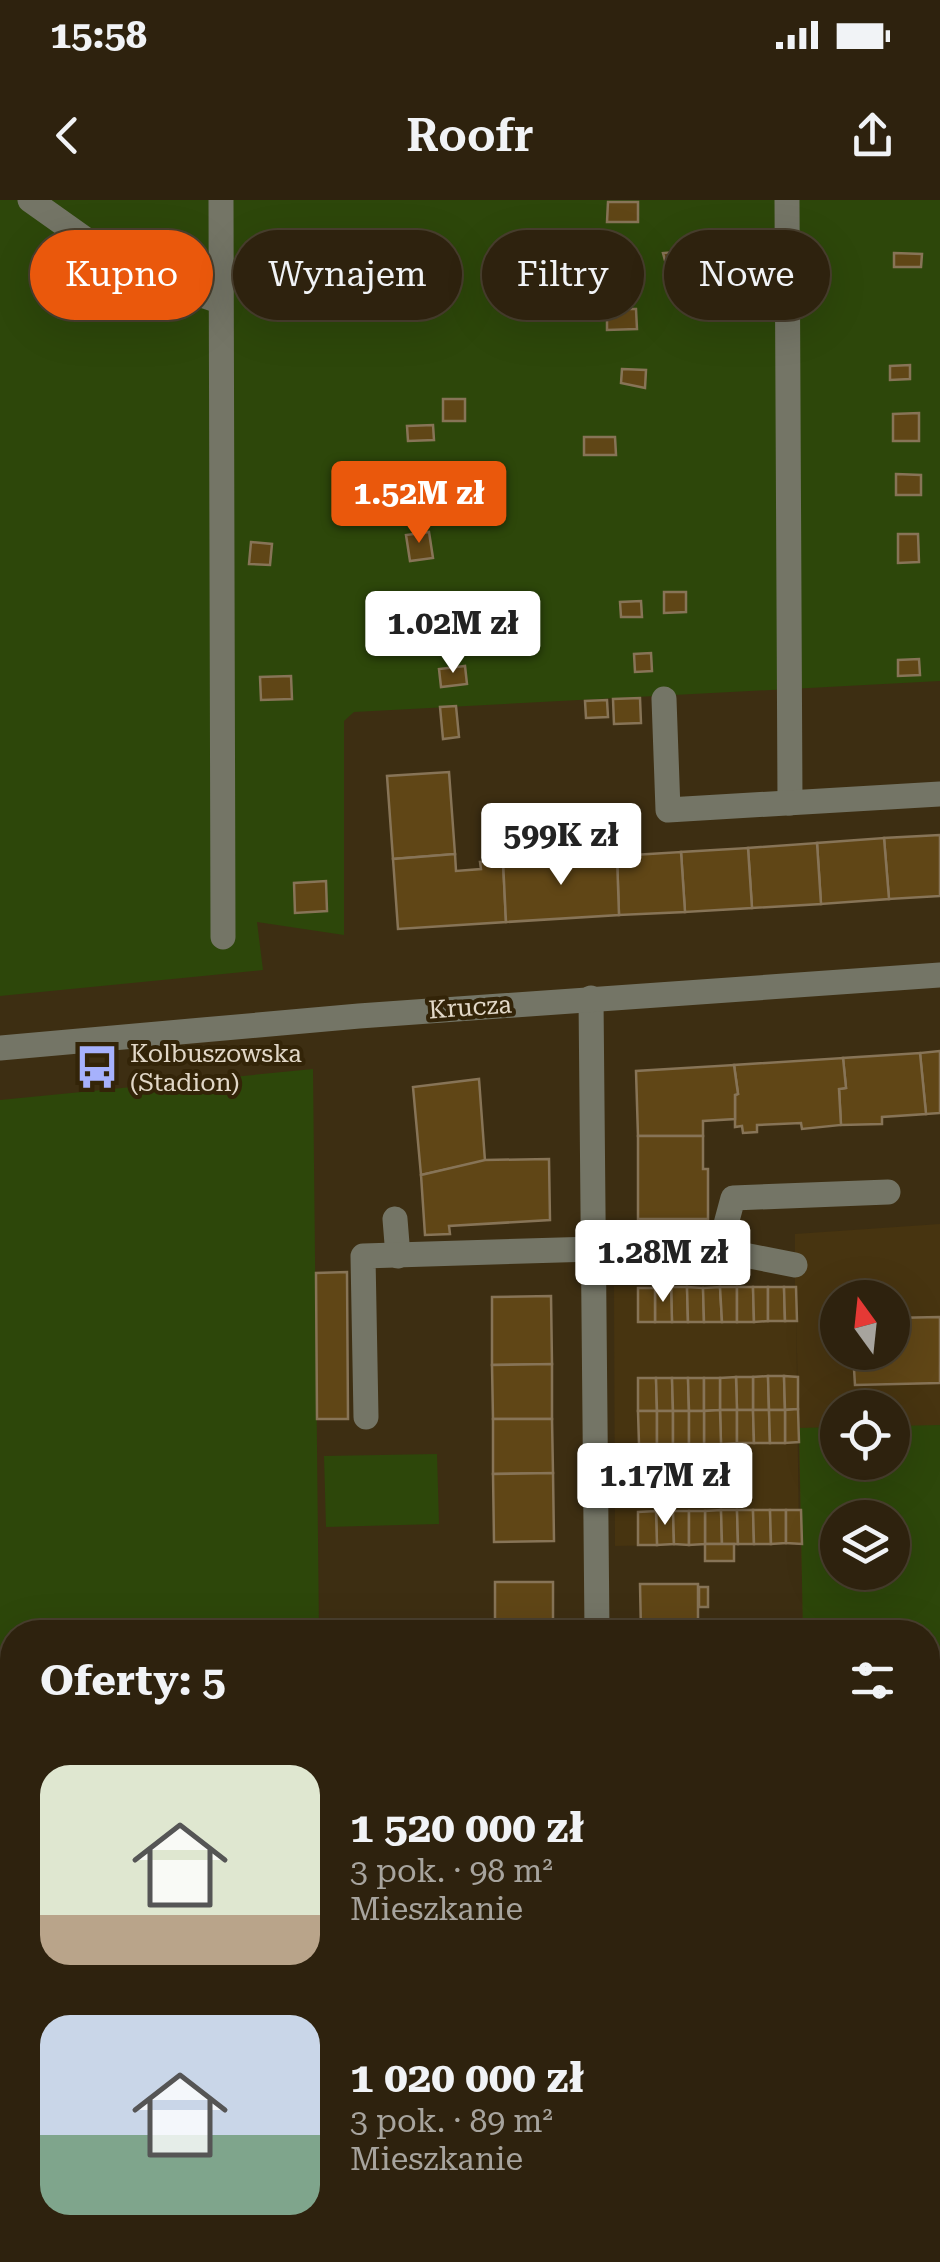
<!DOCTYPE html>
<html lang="pl">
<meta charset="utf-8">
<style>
:root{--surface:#2e220e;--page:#362a17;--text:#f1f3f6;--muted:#a7a49e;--line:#493f2e;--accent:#ea580c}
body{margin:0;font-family:"Roboto Serif",serif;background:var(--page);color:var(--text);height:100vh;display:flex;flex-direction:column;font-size:38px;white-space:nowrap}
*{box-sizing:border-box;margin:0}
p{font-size:32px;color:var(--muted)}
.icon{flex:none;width:55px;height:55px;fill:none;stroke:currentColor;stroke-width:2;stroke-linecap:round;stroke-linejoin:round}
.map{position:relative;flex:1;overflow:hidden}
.drawer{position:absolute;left:0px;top:1420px;width:940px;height:642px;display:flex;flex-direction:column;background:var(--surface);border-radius:40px 40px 0 0;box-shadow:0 10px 40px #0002,0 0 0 2px var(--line)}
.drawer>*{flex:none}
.banner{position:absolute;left:30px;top:30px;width:880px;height:90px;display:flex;gap:20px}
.needle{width:65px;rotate:345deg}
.controls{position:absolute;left:820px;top:1080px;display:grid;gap:20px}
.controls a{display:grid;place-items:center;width:90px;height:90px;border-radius:50%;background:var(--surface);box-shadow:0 10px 40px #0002,0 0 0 2px var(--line);font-size:50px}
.price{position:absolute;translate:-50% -85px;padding:0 22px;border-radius:10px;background:#fff;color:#222;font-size:32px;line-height:65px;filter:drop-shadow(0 2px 5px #0008)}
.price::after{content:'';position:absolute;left:50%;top:60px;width:30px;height:22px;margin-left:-15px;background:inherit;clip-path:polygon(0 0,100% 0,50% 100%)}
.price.current{background:var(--accent);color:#fff}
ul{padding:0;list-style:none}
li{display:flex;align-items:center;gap:30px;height:250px;padding:0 40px}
li span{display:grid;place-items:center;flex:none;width:280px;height:200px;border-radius:30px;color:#555}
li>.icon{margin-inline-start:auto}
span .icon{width:120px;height:120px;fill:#fffc;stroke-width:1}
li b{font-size:42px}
h2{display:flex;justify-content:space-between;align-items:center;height:120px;padding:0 40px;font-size:42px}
.pill{padding:0 35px;border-radius:45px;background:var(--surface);box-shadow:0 10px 40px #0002,0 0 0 2px var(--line);font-size:35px;line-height:90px}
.pill.current{background:var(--accent);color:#fff}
.status{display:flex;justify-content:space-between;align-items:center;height:70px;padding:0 50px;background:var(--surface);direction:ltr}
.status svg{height:28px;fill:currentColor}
header{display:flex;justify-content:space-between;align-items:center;height:130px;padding:0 40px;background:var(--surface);font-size:45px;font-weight:600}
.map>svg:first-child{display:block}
.built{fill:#473410;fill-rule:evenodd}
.green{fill:#2d470a;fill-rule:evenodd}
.building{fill:#604616;stroke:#877457;stroke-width:2.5}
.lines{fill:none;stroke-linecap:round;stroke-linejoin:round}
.minor{stroke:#747566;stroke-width:25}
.labels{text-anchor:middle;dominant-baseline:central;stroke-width:8;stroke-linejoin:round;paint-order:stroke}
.street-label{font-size:25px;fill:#e2d8c8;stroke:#332408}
.poi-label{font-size:25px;fill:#e2d8c8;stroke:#332408;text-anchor:start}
</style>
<div class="status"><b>15:58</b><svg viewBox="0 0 49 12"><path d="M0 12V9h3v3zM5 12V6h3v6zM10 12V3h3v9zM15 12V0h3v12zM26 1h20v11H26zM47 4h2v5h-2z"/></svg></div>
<header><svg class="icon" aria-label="back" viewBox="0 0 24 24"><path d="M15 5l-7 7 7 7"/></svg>Roofr<svg class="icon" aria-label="share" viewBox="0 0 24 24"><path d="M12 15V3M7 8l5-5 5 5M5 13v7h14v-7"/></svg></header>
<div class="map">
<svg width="940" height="2062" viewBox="0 0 940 2062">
<rect width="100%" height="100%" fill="#3d2e12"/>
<path class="built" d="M940 1024V1468H928V1432H803L796 1105 799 1342 615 1346 614 1086 795 1088V1034ZM838 1098H892V1152H838ZM838 1208H892V1262H838ZM838 1318H892V1372H838Z"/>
<g class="green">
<path d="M0 0H940V481L354 512 344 521V735L257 722 263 770 0 796Z"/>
<path d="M313 869 319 1432H12V2014L0 1977V900Z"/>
<path d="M940 1225V1468H928V1432H803L799 1228 837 1227 838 1262H892L893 1226ZM838 1318H892V1372H838Z"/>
<path d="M437 1254 439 1324 326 1327 324 1256Z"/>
<path d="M24 2050H325V2062H28Z"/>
</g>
<g class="building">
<path d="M608 2H638V22H607Z"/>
<path d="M687 51 688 67 667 68 663 53Z"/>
<rect x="439" y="53" width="15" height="19"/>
<path d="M894 53 922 54 921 67H894Z"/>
<path d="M607 55H634L635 74H607Z"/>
<path d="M615 109H636L637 129 607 130V114H615Z"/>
<path d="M910 165V179L890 180V166Z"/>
<path d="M622 169 646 170 645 188 621 183Z"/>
<rect x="443" y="199" width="22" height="22"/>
<path d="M919 213V241H893V214Z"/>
<path d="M433 225 434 240 408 241 407 226Z"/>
<path d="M584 237H615L616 255H584Z"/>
<path d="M464 273V285H443V274Z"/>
<path d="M896 274 921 275V295H896Z"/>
<path d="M429 332 433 358 410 361 406 335Z"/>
<path d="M898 334H918L919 362 898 363Z"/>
<path d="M251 342 272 344 270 365 249 364Z"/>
<path d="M664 392H686V412L664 413Z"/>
<path d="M641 401 642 417H621L620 402Z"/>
<path d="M466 411 467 426H445L444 412Z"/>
<path d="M651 453 652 471 635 472 634 454Z"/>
<path d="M919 459 920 475 898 476V460Z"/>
<path d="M465 466 467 484 441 487 439 469Z"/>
<path d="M291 476 292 499 261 500 260 477Z"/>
<path d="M640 498 641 523 614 524 613 499Z"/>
<path d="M607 500 608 517 586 518 585 501Z"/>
<path d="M456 506 459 537 443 539 440 507Z"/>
<path d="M449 572 455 654 393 659 387 576Z"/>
<path d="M940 635V696L889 699 884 638Z"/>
<path d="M884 638 889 699 821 704 817 643Z"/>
<path d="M817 643 821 704 752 708 748 648Z"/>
<path d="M748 648 752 708 685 712 681 652Z"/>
<path d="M681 652 685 712 619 715 617 656Z"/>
<path d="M455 654 456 671 481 669 480 662 503 661 506 722 398 729 393 659Z"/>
<path d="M617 656 619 715 506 722 503 661Z"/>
<path d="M326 681 327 711 295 713 294 683Z"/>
<path d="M940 851V913L926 914 920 853Z"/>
<path d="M920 853 926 914 882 917V924L841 925 839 889 846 888 843 858Z"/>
<path d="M843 858 846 888 839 889 841 925 802 929 801 923 757 925V932L743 933 742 926 735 927V895L738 894 734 865Z"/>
<path d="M734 865 738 894 735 895V919L703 921V936H638L636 871Z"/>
<path d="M479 879 485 961 421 975 413 887Z"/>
<path d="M638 936H703V969H708V1019H638Z"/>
<path d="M549 959 550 1020 449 1026 450 1034 425 1035 421 975 485 960Z"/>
<path d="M347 1072 348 1219H317L316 1073Z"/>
<path d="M671 1087H687L688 1122H672Z"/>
<path d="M671 1087 672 1122H655V1088Z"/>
<path d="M687 1087 703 1088 704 1122H688Z"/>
<path d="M720 1087 722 1122H704L703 1088Z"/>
<path d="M720 1087H737V1122H722Z"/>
<path d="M737 1087H753L754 1122H737Z"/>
<path d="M753 1087H768V1121L754 1122Z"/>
<path d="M768 1087H784L785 1121H768Z"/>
<path d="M784 1087H796L797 1121H785Z"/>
<rect x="638" y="1088" width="17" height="34"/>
<path d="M551 1096 552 1164 492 1165V1097Z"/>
<path d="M940 1117V1183L855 1185 853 1152H892V1118Z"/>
<path d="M552 1164V1219H493L492 1165Z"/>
<path d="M768 1176 769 1210H753V1177Z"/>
<path d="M768 1176H784L785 1210H769Z"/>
<path d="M784 1176 798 1177V1209L785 1210Z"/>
<path d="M736 1177H753V1210H737Z"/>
<path d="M736 1177 737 1210H720V1178Z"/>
<path d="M638 1178H656L657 1211H638Z"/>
<path d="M656 1178H672L673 1211H657Z"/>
<path d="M672 1178H688L689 1211H673Z"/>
<path d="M688 1178H704V1211H689Z"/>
<path d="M704 1178H720V1210L704 1211Z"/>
<path d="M798 1209 799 1242 785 1243V1210Z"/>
<path d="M720 1210H737V1243L721 1244Z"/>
<path d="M720 1210 721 1244H704V1211Z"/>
<path d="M737 1210H753L754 1243H737Z"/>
<path d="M753 1210H769L770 1243H754Z"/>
<path d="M769 1210H785V1243H770Z"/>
<path d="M638 1211H657V1244H639Z"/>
<rect x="657" y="1211" width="16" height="33"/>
<rect x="673" y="1211" width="16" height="33"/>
<rect x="689" y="1211" width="15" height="33"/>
<path d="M493 1219H552L553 1273 493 1274Z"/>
<path d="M553 1273 554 1341 494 1342 493 1274Z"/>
<path d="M721 1310 722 1344H705V1311Z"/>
<path d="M721 1310H737L738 1344H722Z"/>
<path d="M737 1310H753L754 1344H738Z"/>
<path d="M753 1310H770L771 1344H754Z"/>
<path d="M770 1310H786V1343L771 1344Z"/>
<path d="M786 1310H801L802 1344 786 1343Z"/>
<path d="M656 1311H673L674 1344 657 1345Z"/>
<path d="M656 1311 657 1345H638V1312Z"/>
<path d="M673 1311H689V1345L674 1344Z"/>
<path d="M689 1311H705V1344L689 1345Z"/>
<rect x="705" y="1344" width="29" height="17"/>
<rect x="495" y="1382" width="58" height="50"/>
<path d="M640 1384H698V1432H641Z"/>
<rect x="699" y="1387" width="9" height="20"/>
<rect x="928" y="1856" width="12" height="51"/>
<path d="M467 2050 524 2051V2062H467Z"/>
<path d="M693 2050H731V2062H687V2052Z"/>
</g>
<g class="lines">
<g class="minor">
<path d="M30 0 130 71 219 101"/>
<path d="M221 0 223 737"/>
<path d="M787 0 790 603"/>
<path d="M664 499 668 610 940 594"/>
<path d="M591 798 597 1432"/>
<path d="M0 848 359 816 940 775"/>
<path d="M395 1019 398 1056"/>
<path d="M719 1050 733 998 888 992"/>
<path d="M366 1217 363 1056 594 1049 719 1050 795 1065"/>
<path d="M928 1942 940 1943"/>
<path d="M557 2062V2050"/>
<path d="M641 2062 642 2050"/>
</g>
</g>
<defs>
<g id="bus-bare" transform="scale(3.45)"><path d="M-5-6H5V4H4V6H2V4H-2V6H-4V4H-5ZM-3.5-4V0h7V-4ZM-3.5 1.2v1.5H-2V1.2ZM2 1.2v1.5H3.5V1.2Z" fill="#a6b1fc" stroke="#332408" stroke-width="2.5" paint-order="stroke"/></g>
</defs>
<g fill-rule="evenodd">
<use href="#bus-bare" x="97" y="867"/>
</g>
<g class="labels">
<g class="street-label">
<text transform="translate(470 807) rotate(-4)">Krucza</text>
</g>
<g class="poi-label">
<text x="130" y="853">Kolbuszowska<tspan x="130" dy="29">(Stadion)</tspan></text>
</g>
</g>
</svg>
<div class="controls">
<a><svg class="needle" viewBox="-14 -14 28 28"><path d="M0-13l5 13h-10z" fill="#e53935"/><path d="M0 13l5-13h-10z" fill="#a7a49e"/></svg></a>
<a><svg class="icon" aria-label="locate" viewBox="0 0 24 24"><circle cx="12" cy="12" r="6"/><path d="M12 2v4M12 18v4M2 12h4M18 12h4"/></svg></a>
<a><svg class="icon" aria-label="layers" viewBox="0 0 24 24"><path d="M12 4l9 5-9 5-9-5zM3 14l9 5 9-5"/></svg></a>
</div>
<b class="price current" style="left:419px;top:346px">1.52M zł</b>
<b class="price" style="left:453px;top:476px">1.02M zł</b>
<b class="price" style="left:561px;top:688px">599K zł</b>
<b class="price" style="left:663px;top:1105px">1.28M zł</b>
<b class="price" style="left:665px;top:1328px">1.17M zł</b>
<div class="banner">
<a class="pill current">Kupno</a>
<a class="pill">Wynajem</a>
<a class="pill">Filtry</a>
<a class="pill">Nowe</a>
</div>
<section class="drawer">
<h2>Oferty: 5<svg class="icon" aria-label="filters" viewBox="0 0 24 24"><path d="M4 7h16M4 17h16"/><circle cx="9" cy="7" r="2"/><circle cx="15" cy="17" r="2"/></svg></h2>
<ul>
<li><span style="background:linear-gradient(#dfe7d0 75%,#b9a48a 0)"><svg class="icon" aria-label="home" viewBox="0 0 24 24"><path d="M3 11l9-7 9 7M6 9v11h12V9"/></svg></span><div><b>1 520 000 zł</b><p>3 pok. · 98 m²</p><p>Mieszkanie</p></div></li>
<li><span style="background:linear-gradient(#c9d6e8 60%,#7fa58c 0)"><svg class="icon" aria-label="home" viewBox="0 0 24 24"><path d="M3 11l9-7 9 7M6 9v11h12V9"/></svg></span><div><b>1 020 000 zł</b><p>3 pok. · 89 m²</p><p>Mieszkanie</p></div></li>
</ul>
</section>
</div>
